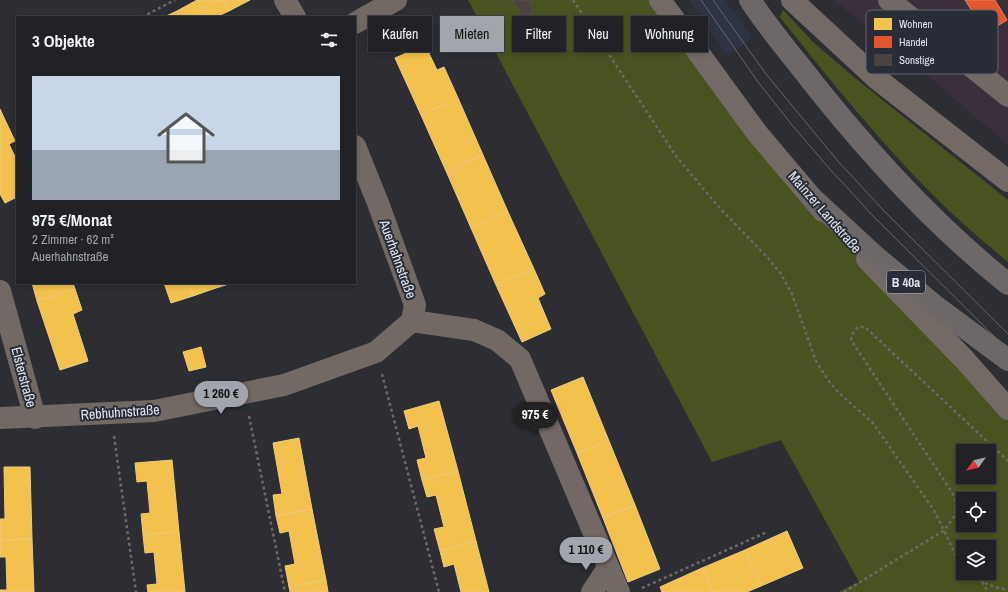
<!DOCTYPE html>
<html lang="de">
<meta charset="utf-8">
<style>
:root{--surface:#212227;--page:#2d2f33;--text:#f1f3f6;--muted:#a2a4a7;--line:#3e3f44;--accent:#a3a5ac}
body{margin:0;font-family:"Archivo Narrow",sans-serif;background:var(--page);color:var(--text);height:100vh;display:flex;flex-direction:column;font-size:15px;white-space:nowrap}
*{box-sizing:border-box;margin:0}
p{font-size:13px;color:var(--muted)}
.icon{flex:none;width:22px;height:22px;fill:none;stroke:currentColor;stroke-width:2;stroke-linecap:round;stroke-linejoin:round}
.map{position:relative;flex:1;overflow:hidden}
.sheet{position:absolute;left:16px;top:16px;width:340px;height:268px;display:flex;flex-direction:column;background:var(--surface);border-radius:0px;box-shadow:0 2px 6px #0003,0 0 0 1px var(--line)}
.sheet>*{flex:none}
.banner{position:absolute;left:368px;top:16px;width:380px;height:36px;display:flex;gap:8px}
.needle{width:26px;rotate:236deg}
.controls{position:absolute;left:956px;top:444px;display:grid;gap:8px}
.controls a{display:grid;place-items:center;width:40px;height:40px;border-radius:0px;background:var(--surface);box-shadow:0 2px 6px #0003,0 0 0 1px var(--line);font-size:20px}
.price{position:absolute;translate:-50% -34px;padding:0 9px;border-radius:14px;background:var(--accent);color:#111;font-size:13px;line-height:26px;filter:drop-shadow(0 1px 2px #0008)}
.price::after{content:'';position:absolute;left:50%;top:24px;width:12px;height:9px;margin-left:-6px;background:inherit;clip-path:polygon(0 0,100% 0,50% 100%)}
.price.active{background:#222;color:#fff}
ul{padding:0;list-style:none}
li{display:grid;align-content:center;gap:8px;height:212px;padding:0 16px}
li span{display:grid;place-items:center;height:124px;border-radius:0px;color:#555}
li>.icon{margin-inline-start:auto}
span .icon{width:72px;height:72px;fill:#fffc;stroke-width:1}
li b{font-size:17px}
h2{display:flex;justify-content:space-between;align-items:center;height:48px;padding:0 16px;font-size:17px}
.tag{padding:0 14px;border-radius:0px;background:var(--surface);box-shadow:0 2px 6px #0003,0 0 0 1px var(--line);font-size:14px;line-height:36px}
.tag.active{background:var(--accent);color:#111}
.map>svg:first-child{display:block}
.commercial{fill:#3b2f3c}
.built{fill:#2f3444}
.green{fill:#495320;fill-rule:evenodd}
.homes{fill:#f2c14e;stroke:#eecc7e}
.shops{fill:#e4572e;stroke:#e48267}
.building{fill:#4c4341;stroke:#545254}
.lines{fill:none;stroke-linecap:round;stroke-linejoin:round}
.path{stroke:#6e6967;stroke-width:2.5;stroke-dasharray:3 3;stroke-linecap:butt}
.minor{stroke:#736964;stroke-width:22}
.major{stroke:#736a66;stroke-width:22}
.highway{stroke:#6d6867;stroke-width:22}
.tram{stroke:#686566;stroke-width:1}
.labels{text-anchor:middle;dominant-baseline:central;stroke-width:4;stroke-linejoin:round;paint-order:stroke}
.shield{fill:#292d38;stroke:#abaeb7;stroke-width:1}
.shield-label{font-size:13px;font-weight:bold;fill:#e3e5ed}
.street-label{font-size:14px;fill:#e3e5ed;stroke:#292d38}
.key{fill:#292d38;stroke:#61646e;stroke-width:1}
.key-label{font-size:11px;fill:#e3e5ed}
</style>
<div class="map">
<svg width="1008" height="592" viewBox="0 0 1008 592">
<rect width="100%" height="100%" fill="#2c2e34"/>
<path class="commercial" d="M834 0H1008V145L939 85Z"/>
<path class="built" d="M689 0H725L752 38 728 56Z"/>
<g class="green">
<path d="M468 0H660L709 68 1008 409V592H838L859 582 781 440 712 462ZM963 451H989V477H963ZM963 499H989V525H963ZM963 547H989V573H963Z"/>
<path d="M783 10 813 42 855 78 1008 200V262C983 241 958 220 935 197 879 141 829 79 780 17Z"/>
</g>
<g class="homes">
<path d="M197 0 206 17H180L177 11Z"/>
<path d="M197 0H223L229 11 216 17H206Z"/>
<path d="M223 0H250L229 11Z"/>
<path d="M177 11 180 17H164Z"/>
<path d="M425 45 437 70 444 67 458 98 421 115 395 58Z"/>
<path d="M458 98 483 155 446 171 421 115Z"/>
<path d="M0 109 6 122 0 125Z"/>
<path d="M6 122 15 141 9 144 17 161V197L5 203 0 194V125Z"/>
<path d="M483 155 508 212 471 228 446 171Z"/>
<path d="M508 212 534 269 496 285 471 228Z"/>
<path d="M534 269 545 294 538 298 551 329 522 342 496 285Z"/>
<path d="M32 283H73L75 289 37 301Z"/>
<path d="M164 283H189L193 296 171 303Z"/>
<path d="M189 283H214L216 288 193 296Z"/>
<path d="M214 283H232L216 288Z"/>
<path d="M75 289 82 310 73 314 88 361 60 370 37 301Z"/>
<path d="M201 347 206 367 189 371 183 352Z"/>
<path d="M583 377 609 441 577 453 551 390Z"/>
<path d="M439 401 458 471 422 480 417 460 426 458 418 426 409 429 404 411Z"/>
<path d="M299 438 312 509 276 516 273 495 282 494 273 443Z"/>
<path d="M609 441 635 505 603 518 577 453Z"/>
<path d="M172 460 179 532 143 535 141 514 150 513 147 481 137 482 135 463Z"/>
<path d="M4 467H30L32 539 0 540V519H5Z"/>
<path d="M458 471 476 541 440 551 434 529 444 527 436 495 427 497 422 480Z"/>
<path d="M635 505 660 569 628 582 603 518Z"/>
<path d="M312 509 326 580 289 587 285 566 295 564 289 531 280 533 276 516Z"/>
<path d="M787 531 803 568 761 586 745 550Z"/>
<path d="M179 532 185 592H148L147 585 157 584 154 552 145 553 143 535Z"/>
<path d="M32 539 34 592H0V590H7L6 557H0V540Z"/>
<path d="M476 541 489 592H461L454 564 444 567 440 551Z"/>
<path d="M745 550 761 586 747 592H713L702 568Z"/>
<path d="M702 568 713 592H662L660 587Z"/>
<path d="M326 580 328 592H290L289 587Z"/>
</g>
<path class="shops" d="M965 0H995L1007 20 986 33Z"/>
<path class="building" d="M512 0H534L529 3 534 12 523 18Z"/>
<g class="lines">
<g class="path">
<path d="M573 0 676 156 717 205 767 257 781 274 792 294 816 361 828 380 839 393 873 423 935 512 957 558 963 565"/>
<path d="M142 17 175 0"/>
<path d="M382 374 439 592"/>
<path d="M249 416 285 592"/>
<path d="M114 436 136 592"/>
<path d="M970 573C984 583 991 587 1008 590"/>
<path d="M982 582 988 592"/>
<path d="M642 588 767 532"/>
<path d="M844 592 943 531C955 517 959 513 953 494L851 340 853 333 858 327H865L1008 461"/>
</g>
<g class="minor">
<path d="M285 0 295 17"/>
<path d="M889 0 1008 96"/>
<path d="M355 23 396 0"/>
<path d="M355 146 378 203 415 305 412 321"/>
<path d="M0 291 35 418"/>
<path d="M412 321 474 330 497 340 520 359 619 592"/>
<path d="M0 418 154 411 284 385 376 352 412 321"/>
<path d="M592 592 608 568"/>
</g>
<g class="major">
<path d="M660 0 757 133 823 211"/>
<path d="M792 0 876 78 1008 181"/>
<path d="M867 259 964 359 1008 409"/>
</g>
<g class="highway">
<path d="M750 0C765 23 782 44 799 65 861 145 929 221 1008 284"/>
<path d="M811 197 876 257 934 305 1008 360"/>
</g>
<g class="tram">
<path d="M701 0 758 82 792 125 829 168 873 216 1008 350"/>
<path d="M713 0 766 74 837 160 883 210 1008 334"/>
</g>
</g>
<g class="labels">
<rect class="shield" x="887" y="271" width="38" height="22" rx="3"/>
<g class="shield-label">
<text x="906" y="282">B 40a</text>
</g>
<g class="street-label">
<text transform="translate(825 212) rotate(49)">Mainzer Landstraße</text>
<text transform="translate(398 259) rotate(70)">Auerhahnstraße</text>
<text transform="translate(24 377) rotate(75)">Elsterstraße</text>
<text transform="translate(120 412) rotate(-4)">Rebhuhnstraße</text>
</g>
</g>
<rect x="866" y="10" width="132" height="64" rx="6" class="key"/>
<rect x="874" y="18" width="18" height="12" fill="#f2c14e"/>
<rect x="874" y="36" width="18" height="12" fill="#e4572e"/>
<rect x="874" y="54" width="18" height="12" fill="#4c4341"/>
<g class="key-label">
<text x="899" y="28">Wohnen</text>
<text x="899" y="46">Handel</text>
<text x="899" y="64">Sonstige</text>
</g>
</svg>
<div class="controls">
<a><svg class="needle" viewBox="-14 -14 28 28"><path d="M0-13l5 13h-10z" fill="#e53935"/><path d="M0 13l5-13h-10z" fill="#a2a4a7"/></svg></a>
<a><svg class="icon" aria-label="locate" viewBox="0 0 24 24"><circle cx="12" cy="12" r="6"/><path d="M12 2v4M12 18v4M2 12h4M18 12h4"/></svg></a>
<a><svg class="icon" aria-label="layers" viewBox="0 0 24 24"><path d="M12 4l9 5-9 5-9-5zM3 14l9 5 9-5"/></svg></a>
</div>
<b class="price" style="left:221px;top:415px">1 260 €</b>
<b class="price active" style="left:535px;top:436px">975 €</b>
<b class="price" style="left:586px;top:571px">1 110 €</b>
<div class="banner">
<a class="tag">Kaufen</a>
<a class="tag active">Mieten</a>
<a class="tag">Filter</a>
<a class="tag">Neu</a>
<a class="tag">Wohnung</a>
</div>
<section class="sheet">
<h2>3 Objekte<svg class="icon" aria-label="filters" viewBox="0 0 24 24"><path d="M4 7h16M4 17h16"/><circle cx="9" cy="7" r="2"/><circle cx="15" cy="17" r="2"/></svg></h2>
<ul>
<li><span style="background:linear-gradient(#c9d6e8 60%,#9aa5b1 0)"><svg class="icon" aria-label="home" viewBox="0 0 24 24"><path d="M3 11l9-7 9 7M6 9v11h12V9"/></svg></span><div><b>975 €/Monat</b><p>2 Zimmer · 62 m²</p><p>Auerhahnstraße</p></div></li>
</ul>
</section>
</div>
